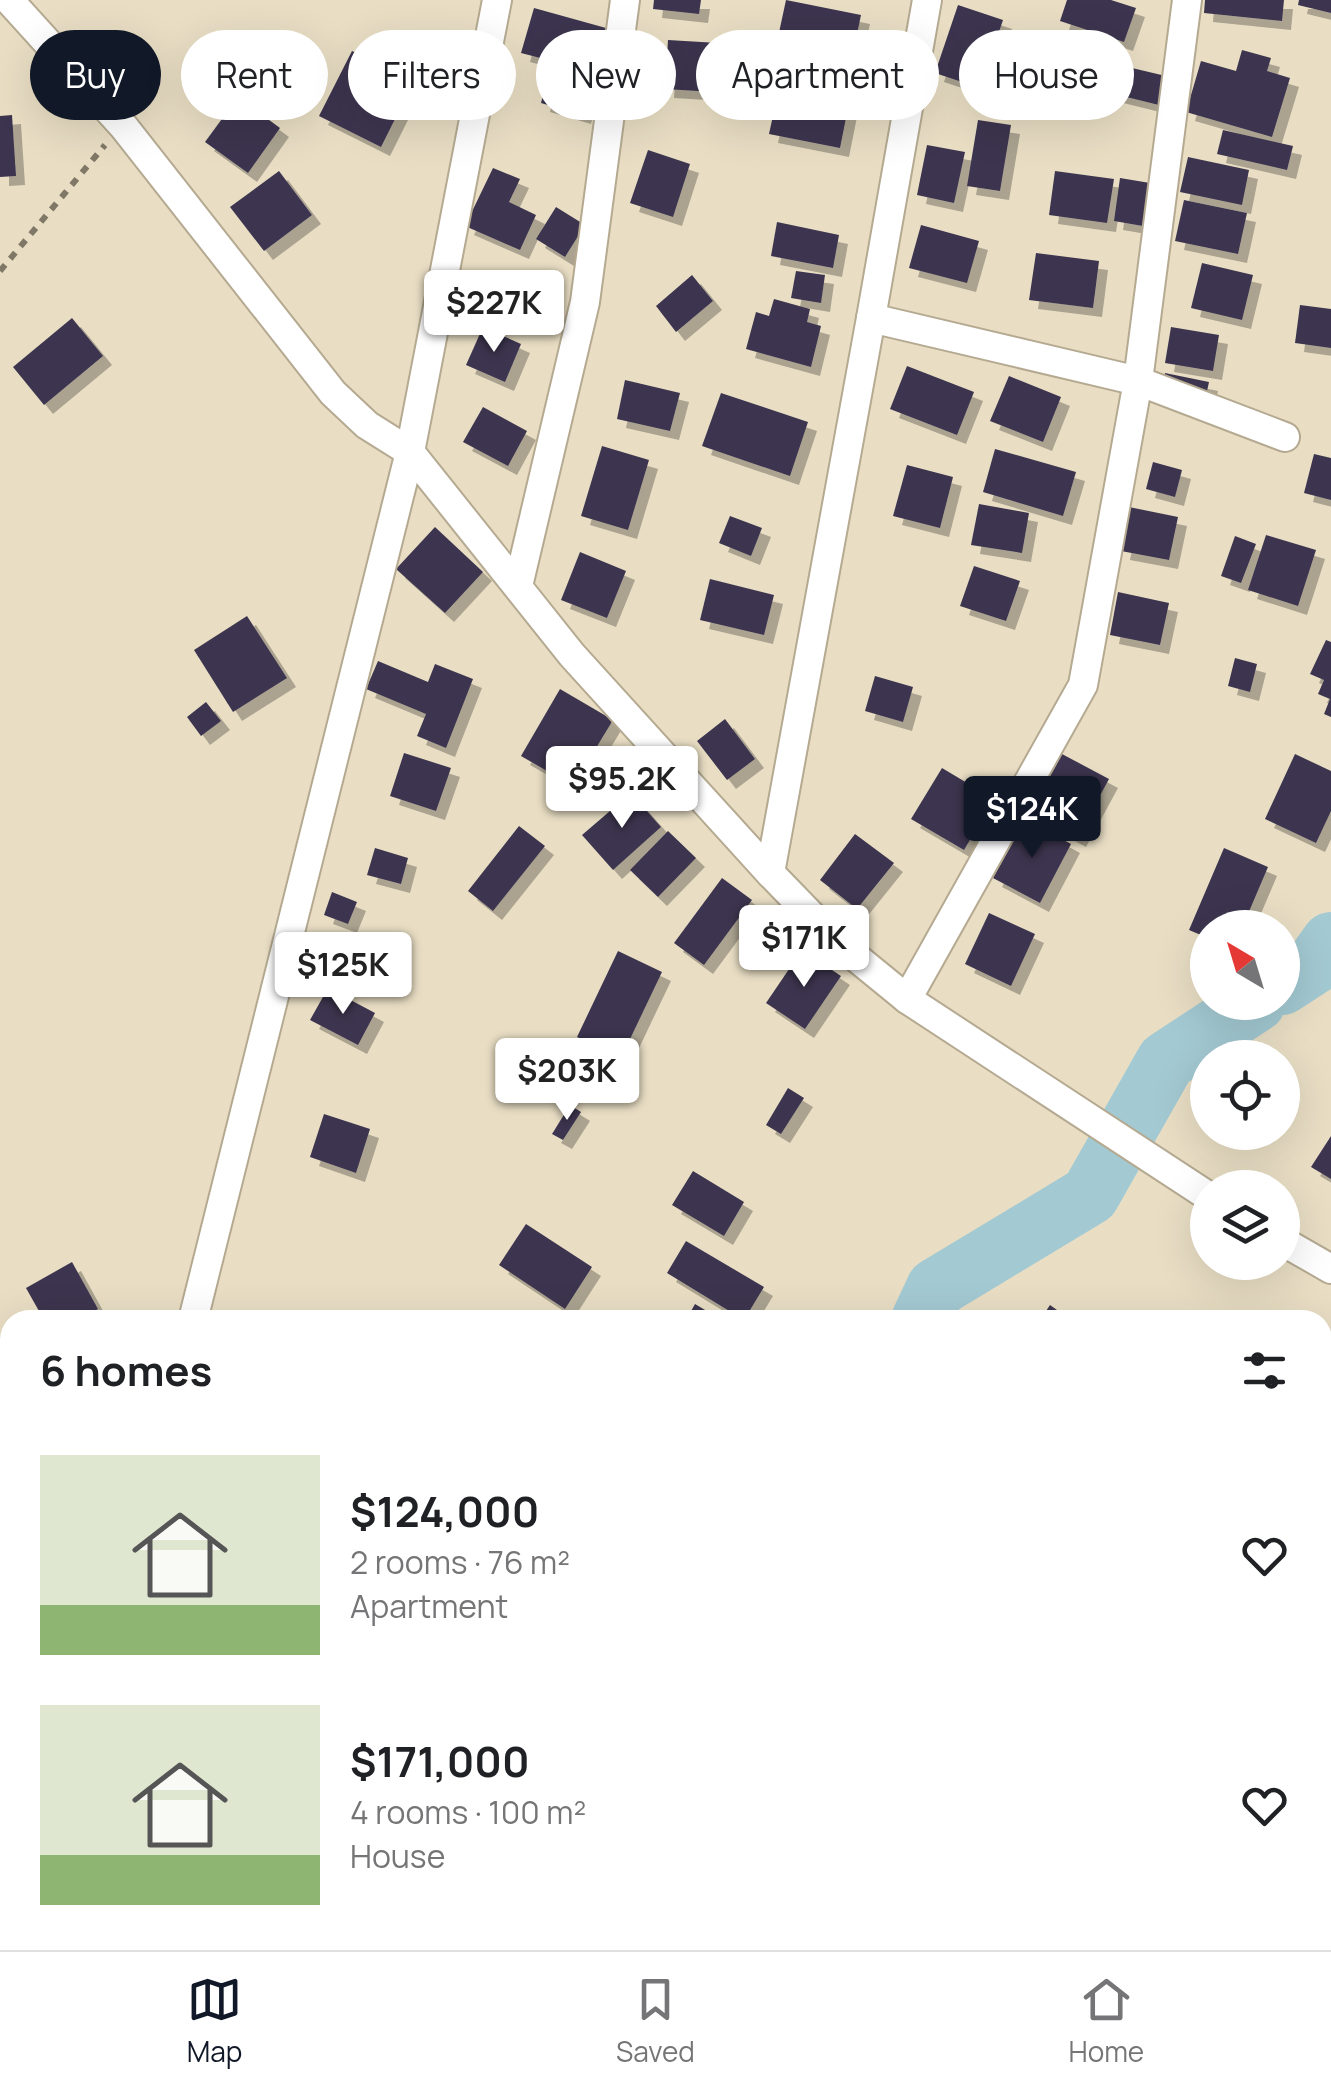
<!DOCTYPE html>
<meta charset="utf-8">
<style>
:root{--surface:#fff;--page:#f6f6f6;--text:#202124;--muted:#757577;--line:#e0e0e0;--accent:#111827}
body{margin:0;font-family:Manrope,sans-serif;background:var(--page);color:var(--text);height:100vh;display:flex;flex-direction:column;font-size:38px;white-space:nowrap}
*{box-sizing:border-box;margin:0}
p{font-size:32px;color:var(--muted)}
.icon{flex:none;width:55px;height:55px;fill:none;stroke:currentColor;stroke-width:2;stroke-linecap:round;stroke-linejoin:round}
.map{position:relative;flex:1;overflow:hidden}
.drawer{position:absolute;left:0px;top:1310px;width:1332px;height:640px;display:flex;flex-direction:column;background:var(--surface);border-radius:30px 30px 0 0;box-shadow:0 10px 40px #0002}
.drawer>*{flex:none}
.guide{position:absolute;left:30px;top:30px;width:1272px;height:90px;display:flex;gap:20px}
.needle{width:65px;rotate:322deg}
.tools{position:absolute;left:1190px;top:910px;display:grid;gap:20px}
.tools a{display:grid;place-items:center;width:110px;height:110px;border-radius:50%;background:var(--surface);box-shadow:0 10px 40px #0002;font-size:50px}
.price{position:absolute;translate:-50% -85px;padding:0 22px;border-radius:10px;background:#fff;color:#222;font-size:32px;line-height:65px;filter:drop-shadow(0 2px 5px #0008)}
.price::after{content:'';position:absolute;left:50%;top:60px;width:30px;height:22px;margin-left:-15px;background:inherit;clip-path:polygon(0 0,100% 0,50% 100%)}
.price.active{background:var(--accent);color:#fff}
ul{padding:0;list-style:none}
li{display:flex;align-items:center;gap:30px;height:250px;padding:0 40px}
li span{display:grid;place-items:center;flex:none;width:280px;height:200px;border-radius:0px;color:#555}
li>.icon{margin-inline-start:auto}
span .icon{width:120px;height:120px;fill:#fffc;stroke-width:1}
li b{font-size:42px}
h2{display:flex;justify-content:space-between;align-items:center;height:120px;padding:0 40px;font-size:42px}
.pill{padding:0 35px;border-radius:45px;background:var(--surface);box-shadow:0 10px 40px #0002;font-size:35px;line-height:90px}
.pill.active{background:var(--accent);color:#fff}
.tabs{display:flex;justify-content:space-around;align-items:center;height:140px;border-top:2px solid var(--line);background:var(--surface);font-size:28px;color:var(--muted)}
.tabs a{display:grid;justify-items:center;gap:5px}
.tabs .active{color:var(--accent)}
.map>svg:first-child{display:block}
.lines{fill:none;stroke-linecap:round;stroke-linejoin:round}
.river{stroke:#a3c9d2;stroke-width:60}
.building{fill:#3c364f;filter:url(#shadow)}
.minor-casing{stroke:#b5aa91;stroke-width:32}
.path{stroke:#807867;stroke-width:6;stroke-dasharray:8 8;stroke-linecap:butt}
.minor{stroke:#fff;stroke-width:28}
</style>
<div class="map">
<svg width="1331" height="1950" viewBox="0 0 1331 1950">
<defs>
<filter id="shadow"><feDropShadow dx="9" dy="9" stdDeviation="0" flood-color="#0004"/></filter>
</defs>
<rect width="100%" height="100%" fill="#e9dec4"/>
<g class="lines">
<g class="river">
<path d="M1282 985 1316 963 1331 942"/>
<path d="M921 1320 936 1288 1090 1195 1166 1061 1256 1002"/>
<path d="M664 1950 666 1940"/>
</g>
</g>
<g class="building">
<path d="M654 0H701L699 14 653 9Z"/>
<path d="M786 0 861 15 852 58 777 42Z"/>
<path d="M1067 0H1111L1136 8 1124 42 1060 21Z"/>
<path d="M1205 0H1284L1282 21 1204 13Z"/>
<path d="M1299 0H1331V13L1298 5Z"/>
<path d="M958 5 1003 20 980 88 935 73Z"/>
<path d="M534 8 606 28 582 115 541 103 552 61 521 53Z"/>
<path d="M668 40 718 43 714 92 665 89Z"/>
<path d="M1242 50 1271 58 1267 71 1290 78 1272 137 1186 112 1201 61 1236 71Z"/>
<path d="M352 51 414 81 381 147 319 116Z"/>
<path d="M765 55 870 71 866 98 761 82Z"/>
<path d="M1094 59 1170 77 1163 106 1086 87Z"/>
<path d="M779 88 849 103 840 148 769 134Z"/>
<path d="M238 97 280 128 248 173 205 142Z"/>
<path d="M12 115 16 176 0 177V116Z"/>
<path d="M978 120 1011 125 1000 191 967 186Z"/>
<path d="M1223 130 1293 146 1287 170 1217 154Z"/>
<path d="M927 145 965 152 954 203 917 195Z"/>
<path d="M648 150 690 164 673 217 630 203Z"/>
<path d="M1188 157 1249 170 1242 205 1180 192Z"/>
<path d="M493 168 520 179 509 202 536 215 520 250 465 226Z"/>
<path d="M279 171 312 215 264 251 230 207Z"/>
<path d="M1055 171 1114 179 1107 223 1049 215Z"/>
<path d="M1120 178 1150 183 1143 226 1114 221Z"/>
<path d="M1184 200 1247 213 1238 254 1175 241Z"/>
<path d="M556 207 585 225 565 257 536 239Z"/>
<path d="M777 222 839 235 833 268 771 256Z"/>
<path d="M921 225 979 241 967 283 909 268Z"/>
<path d="M1036 253 1099 261 1093 308 1029 300Z"/>
<path d="M1202 263 1253 275 1242 320 1191 308Z"/>
<path d="M796 271 825 275 821 303 791 298Z"/>
<path d="M692 275 713 301 676 332 656 306Z"/>
<path d="M774 299 810 309 807 322 821 326 811 367 746 349 756 312 769 316Z"/>
<path d="M1300 305 1331 309V348L1295 343Z"/>
<path d="M72 318 103 356 44 405 13 367Z"/>
<path d="M483 327 521 344 505 382 466 365Z"/>
<path d="M1171 327 1219 335 1213 371 1165 363Z"/>
<path d="M907 366 974 392 957 435 890 409Z"/>
<path d="M1165 373 1209 382 1206 396 1162 386Z"/>
<path d="M1009 376 1061 397 1043 442 990 421Z"/>
<path d="M625 380 680 393 670 431 617 419Z"/>
<path d="M721 393 808 422 790 476 702 446Z"/>
<path d="M483 407 527 431 508 466 463 442Z"/>
<path d="M602 446 649 460 628 530 581 516Z"/>
<path d="M995 449 1076 472 1063 516 983 492Z"/>
<path d="M1314 454 1331 458V500L1304 493Z"/>
<path d="M1153 462 1182 470 1175 497 1146 489Z"/>
<path d="M907 465 953 477 940 528 893 516Z"/>
<path d="M979 504 1029 513 1022 553 971 545Z"/>
<path d="M1129 507 1178 517 1169 560 1121 551Z"/>
<path d="M730 516 762 528 751 556 719 543Z"/>
<path d="M435 527 483 572 445 613 396 569Z"/>
<path d="M1266 535 1316 550 1298 606 1248 590Z"/>
<path d="M1235 536 1256 544 1241 583 1221 576Z"/>
<path d="M580 552 626 571 607 618 561 600Z"/>
<path d="M974 566 1020 581 1006 621 960 606Z"/>
<path d="M710 579 774 595 764 635 700 620Z"/>
<path d="M1118 592 1169 603 1160 645 1110 635Z"/>
<path d="M247 616 287 678 233 712 194 650Z"/>
<path d="M1326 640 1331 642V717L1324 714 1330 699 1318 694 1324 680 1310 674Z"/>
<path d="M1235 658 1257 664 1250 692 1228 686Z"/>
<path d="M378 661 428 682 435 664 473 679 446 748 417 736 426 714 366 689Z"/>
<path d="M875 676 913 687 903 722 865 711Z"/>
<path d="M560 689 613 720 573 786 521 756Z"/>
<path d="M206 702 221 721 201 736 187 717Z"/>
<path d="M725 719 755 759 727 780 697 741Z"/>
<path d="M404 753 451 768 436 811 390 796Z"/>
<path d="M1062 754 1109 779 1077 838 1030 813Z"/>
<path d="M1295 754 1331 771V811L1316 843 1265 819Z"/>
<path d="M942 768 994 799 964 850 911 819Z"/>
<path d="M631 793 661 827 613 870 582 835Z"/>
<path d="M1025 819 1071 844 1040 903 993 878Z"/>
<path d="M519 826 545 846 493 911 468 891Z"/>
<path d="M668 831 696 858 658 897 630 870Z"/>
<path d="M855 834 894 863 857 909 820 880Z"/>
<path d="M375 848 408 858 401 884 367 875Z"/>
<path d="M1224 848 1268 867 1242 928H1208V938L1189 930Z"/>
<path d="M722 878 752 900 704 965 674 943Z"/>
<path d="M332 892 357 902 348 924 324 915Z"/>
<path d="M989 913 1035 934 1011 986 965 964Z"/>
<path d="M802 950 841 976 805 1029 766 1003Z"/>
<path d="M618 951 662 972 621 1058 577 1037Z"/>
<path d="M328 988 375 1013 358 1045 310 1020Z"/>
<path d="M788 1088 804 1098 781 1134 766 1125Z"/>
<path d="M570 1105 581 1112 563 1140 552 1134Z"/>
<path d="M324 1114 370 1129 356 1173 310 1157Z"/>
<path d="M1331 1136V1179L1311 1167Z"/>
<path d="M693 1171 744 1202 724 1236 672 1205Z"/>
<path d="M526 1224 592 1267 565 1309 499 1265Z"/>
<path d="M686 1241 764 1287 744 1320 667 1273Z"/>
<path d="M72 1262 98 1309 79 1320H44L26 1288Z"/>
<path d="M695 1304 722 1320H686Z"/>
<path d="M1050 1305 1071 1320H1040Z"/>
<path d="M1331 1414V1491L1322 1487V1430Z"/>
<path d="M1054 1940H1095L1094 1950H1053Z"/>
<path d="M1119 1940H1164L1161 1950H1120L1116 1949Z"/>
<path d="M1264 1940H1319L1317 1950H1261Z"/>
</g>
<g class="lines">
<g class="minor-casing">
<g id="minor">
<path d="M9 0 124 127 333 393 367 425 410 452 572 655 770 873 836 941 907 999 1208 1196"/>
<path d="M871 318 1138 381 1285 437"/>
<path d="M518 586 585 302 625 0"/>
<path d="M770 873 871 318 927 0"/>
<path d="M907 999 1083 685 1138 381 1187 0"/>
<path d="M1282 1241 1331 1269"/>
<path d="M193 1320 410 452 497 0"/>
</g>
</g>
<g class="path">
<path d="M0 271 105 145"/>
<path d="M153 1940 154 1950"/>
</g>
<use href="#minor" class="minor"/>
</g>
</svg>
<div class="tools">
<a><svg class="needle" viewBox="-14 -14 28 28"><path d="M0-13l5 13h-10z" fill="#e53935"/><path d="M0 13l5-13h-10z" fill="#757577"/></svg></a>
<a><svg class="icon" aria-label="locate" viewBox="0 0 24 24"><circle cx="12" cy="12" r="6"/><path d="M12 2v4M12 18v4M2 12h4M18 12h4"/></svg></a>
<a><svg class="icon" aria-label="layers" viewBox="0 0 24 24"><path d="M12 4l9 5-9 5-9-5zM3 14l9 5 9-5"/></svg></a>
</div>
<b class="price" style="left:494px;top:355px">$227K</b>
<b class="price" style="left:622px;top:831px">$95.2K</b>
<b class="price active" style="left:1032px;top:861px">$124K</b>
<b class="price" style="left:804px;top:990px">$171K</b>
<b class="price" style="left:343px;top:1017px">$125K</b>
<b class="price" style="left:567px;top:1123px">$203K</b>
<div class="guide">
<a class="pill active">Buy</a>
<a class="pill">Rent</a>
<a class="pill">Filters</a>
<a class="pill">New</a>
<a class="pill">Apartment</a>
<a class="pill">House</a>
</div>
<section class="drawer">
<h2>6 homes<svg class="icon" aria-label="filters" viewBox="0 0 24 24"><path d="M4 7h16M4 17h16"/><circle cx="9" cy="7" r="2"/><circle cx="15" cy="17" r="2"/></svg></h2>
<ul>
<li><span style="background:linear-gradient(#dfe7d0 75%,#8fb573 0)"><svg class="icon" aria-label="home" viewBox="0 0 24 24"><path d="M3 11l9-7 9 7M6 9v11h12V9"/></svg></span><div><b>$124,000</b><p>2 rooms · 76 m²</p><p>Apartment</p></div><svg class="icon" aria-label="heart" viewBox="0 0 24 24"><path d="M12 20l-8-8c-3-5 5-10 8-4 3-6 11-1 8 4z"/></svg></li>
<li><span style="background:linear-gradient(#dfe7d0 75%,#8fb573 0)"><svg class="icon" aria-label="home" viewBox="0 0 24 24"><path d="M3 11l9-7 9 7M6 9v11h12V9"/></svg></span><div><b>$171,000</b><p>4 rooms · 100 m²</p><p>House</p></div><svg class="icon" aria-label="heart" viewBox="0 0 24 24"><path d="M12 20l-8-8c-3-5 5-10 8-4 3-6 11-1 8 4z"/></svg></li>
</ul>
</section>
</div>
<nav class="tabs">
<a class="active"><svg class="icon" aria-label="map" viewBox="0 0 24 24"><path d="M3 6l6-2 6 2 6-2v14l-6 2-6-2-6 2zM9 4v14M15 6v14"/></svg>Map</a>
<a><svg class="icon" aria-label="saved" viewBox="0 0 24 24"><path d="M7 4h10v16l-5-4-5 4z"/></svg>Saved</a>
<a><svg class="icon" aria-label="home" viewBox="0 0 24 24"><path d="M3 11l9-7 9 7M6 9v11h12V9"/></svg>Home</a>
</nav>
